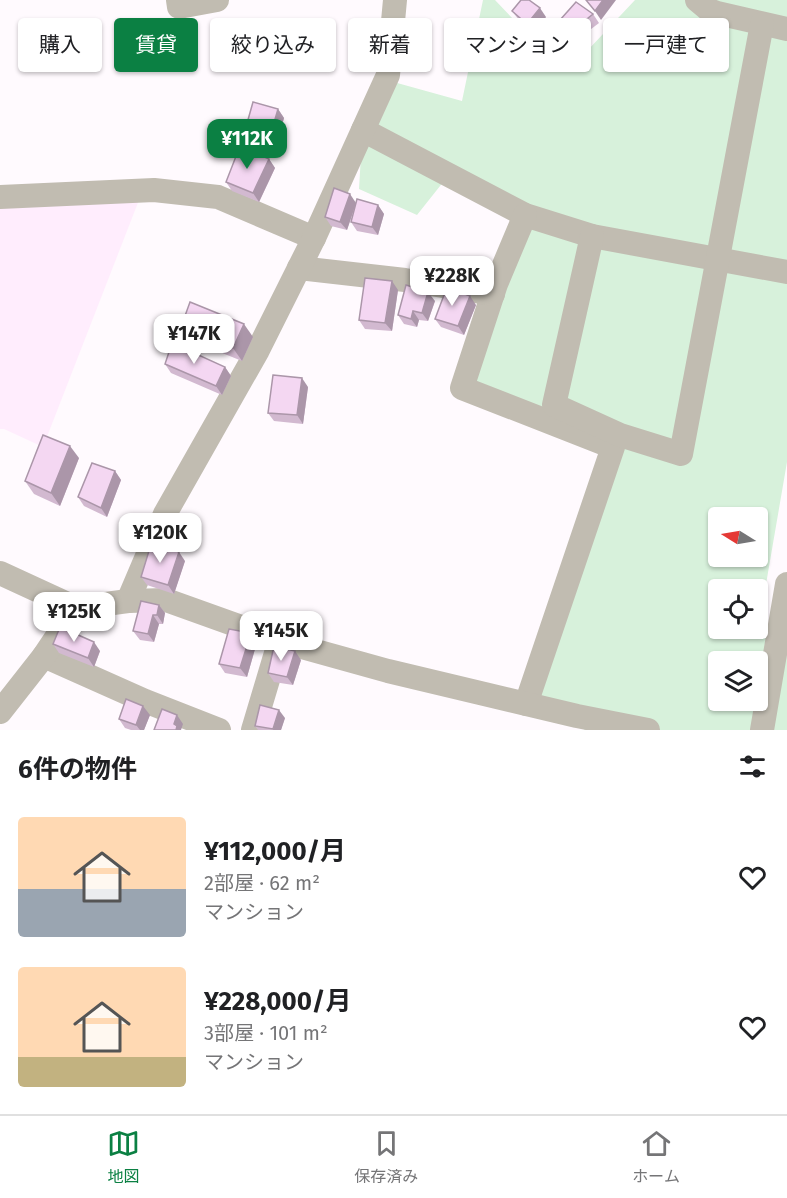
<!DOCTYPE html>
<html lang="ja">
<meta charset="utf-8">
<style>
:root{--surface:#fff;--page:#f6f6f6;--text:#202124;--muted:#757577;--line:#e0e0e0;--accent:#0b8043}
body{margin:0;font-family:"Fira Sans","Noto Sans JP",sans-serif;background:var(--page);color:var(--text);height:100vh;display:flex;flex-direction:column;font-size:22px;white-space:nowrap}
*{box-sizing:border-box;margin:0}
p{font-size:20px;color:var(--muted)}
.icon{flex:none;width:33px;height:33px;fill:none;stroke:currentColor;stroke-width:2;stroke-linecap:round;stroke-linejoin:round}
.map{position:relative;height:730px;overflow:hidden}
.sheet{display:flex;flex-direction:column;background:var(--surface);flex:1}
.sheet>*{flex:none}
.guide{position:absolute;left:18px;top:18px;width:752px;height:54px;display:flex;gap:12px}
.needle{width:39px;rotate:281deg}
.controls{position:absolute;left:708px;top:507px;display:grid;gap:12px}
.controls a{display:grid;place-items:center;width:60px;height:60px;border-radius:6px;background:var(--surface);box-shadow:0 2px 4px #0004;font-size:30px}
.price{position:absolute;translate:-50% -51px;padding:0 14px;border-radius:12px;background:#fff;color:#222;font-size:20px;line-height:39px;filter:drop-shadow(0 2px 3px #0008)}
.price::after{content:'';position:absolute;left:50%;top:36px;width:18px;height:14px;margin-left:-9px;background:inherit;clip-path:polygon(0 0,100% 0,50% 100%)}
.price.on{background:var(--accent);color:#fff}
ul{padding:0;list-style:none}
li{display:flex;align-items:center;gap:18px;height:150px;padding:0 18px}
li span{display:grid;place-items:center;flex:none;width:168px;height:120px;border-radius:6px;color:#555}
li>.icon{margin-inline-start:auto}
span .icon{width:72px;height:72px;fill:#fffc;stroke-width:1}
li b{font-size:26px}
h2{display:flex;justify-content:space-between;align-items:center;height:72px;padding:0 18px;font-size:26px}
.chip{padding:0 21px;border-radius:6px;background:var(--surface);box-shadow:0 2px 4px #0004;font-size:21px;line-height:54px}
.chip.on{background:var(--accent);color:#fff}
.menu{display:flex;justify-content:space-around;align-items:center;height:84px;border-top:2px solid var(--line);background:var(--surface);font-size:16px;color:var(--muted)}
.menu a{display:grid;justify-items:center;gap:3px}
.menu .on{color:var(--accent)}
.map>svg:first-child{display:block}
.built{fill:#ffedfd}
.green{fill:#d7f1db;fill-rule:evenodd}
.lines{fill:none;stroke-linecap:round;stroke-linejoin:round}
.minor{stroke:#c1bcb1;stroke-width:24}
.wall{fill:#d2b9d0}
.shaded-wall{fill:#ab96a9}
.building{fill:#f4d7f2;stroke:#ab96a9;stroke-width:1.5}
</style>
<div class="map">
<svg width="787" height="730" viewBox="0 0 787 730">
<rect width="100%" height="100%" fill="#fffafe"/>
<path class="built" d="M139 200 43 447 4 429H0V204Z"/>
<path class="green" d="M483 0H495L513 19 571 68 635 0H787V462L759 625 787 629V730H584L589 717 537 705 618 448 473 387 520 205 444 181 417 215 359 189 361 155 390 81 462 101ZM718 518H758V556H718ZM718 590H758V628H718ZM718 662H758V700H718Z"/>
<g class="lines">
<g class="minor">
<path d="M178 0 179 7 217 0"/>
<path d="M697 0 709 10 717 13 787 29"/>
<path d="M363 130 525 215 592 236 787 272"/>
<path d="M0 197 154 190 218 197 314 238"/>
<path d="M525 215 496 284 462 388 613 447 526 704"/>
<path d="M592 236 554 405 620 435 681 454 762 24"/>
<path d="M299 268 405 280 493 294"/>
<path d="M0 573 76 608 128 601 166 600 280 641 388 671 577 716 648 730"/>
<path d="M128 601 165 514 258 350 314 238 363 130 388 75 395 0"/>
<path d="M44 656 145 701 219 730"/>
<path d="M0 712 44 656 76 608"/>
<path d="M253 730 279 643"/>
<path d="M762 730 787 584"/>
</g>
</g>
<g class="wall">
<path d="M512 11 546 17 533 32 519 20Z"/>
<path d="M593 14 599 23 578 39 567 28 560 20Z"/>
<path d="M572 34 578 43 566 57 552 44 546 35Z"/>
<path d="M278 109 284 118 275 149 251 143 244 134Z"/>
<path d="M269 159 275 168 259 202 232 191 226 182Z"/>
<path d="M356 203 378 205 384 214 378 235 357 231 351 222 355 207 347 230 331 226 325 217Z"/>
<path d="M398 290 392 331 365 329 359 320Z"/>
<path d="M435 301 428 321 419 320 417 327 404 324 398 315Z"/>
<path d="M476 305 464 335 441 327 435 319Z"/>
<path d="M181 327 253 337 242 361 190 340Z"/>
<path d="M165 364 225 367 231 376 222 395 171 373Z"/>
<path d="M308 387 303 424 274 421 268 413Z"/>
<path d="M79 458 60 506 34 494 25 481Z"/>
<path d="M115 471 121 480 107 517 84 506 78 497Z"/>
<path d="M185 561 174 594 147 585 141 577Z"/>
<path d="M159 605 165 613 163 624H159L154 642 140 640 133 631Z"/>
<path d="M251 633 257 642 247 677 225 673 219 664Z"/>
<path d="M53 644 100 651 94 667 59 653Z"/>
<path d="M301 660 293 685 274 682 268 673Z"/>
<path d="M150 715 144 730H131L125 728 119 719Z"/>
<path d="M285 718 281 730H258L255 726Z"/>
</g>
<g class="shaded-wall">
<path d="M603 0H616L601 20 595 11Z"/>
<path d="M540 8 546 17 533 32 527 24Z"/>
<path d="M572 34 578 43 566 57 560 48Z"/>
<path d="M278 109 284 118 275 149 269 140Z"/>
<path d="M269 159 275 168 259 202 253 193Z"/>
<path d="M350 194 356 203 347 230 340 222Z"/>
<path d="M378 205 384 214 378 235 372 227Z"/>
<path d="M392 281 398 290 392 331 385 323Z"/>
<path d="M428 292 435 301 428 321 422 313Z"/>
<path d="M470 296 476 305 464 335 458 326Z"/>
<path d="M413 311 419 320 417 327 411 319Z"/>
<path d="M244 324 253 337 242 361 233 348Z"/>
<path d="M225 367 231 376 222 395 216 386Z"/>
<path d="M302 378 308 387 303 424 297 415Z"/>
<path d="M70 446 79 458 60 506 51 493Z"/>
<path d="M115 471 121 480 107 517 101 508Z"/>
<path d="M179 552 185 561 174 594 168 585Z"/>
<path d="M159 605 165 613 163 624 157 615Z"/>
<path d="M153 615 159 624 154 642 148 634Z"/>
<path d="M251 633 257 642 247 677 240 668Z"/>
<path d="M94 642 100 651 94 667 88 658Z"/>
<path d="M295 651 301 660 293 685 287 677Z"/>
<path d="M143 706 150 715 144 730H140L136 725Z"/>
<path d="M279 710 285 718 281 730H273Z"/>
<path d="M177 715 183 724 181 730H176L174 724Z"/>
</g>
<g class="building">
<path d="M521 0H529L540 8 527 24 512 11Z"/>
<path d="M586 0H603L595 11Z"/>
<path d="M576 2 593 14 572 31 560 20Z"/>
<path d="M558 22 572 34 560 48 546 35Z"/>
<path d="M253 102 278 109 269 140 244 134Z"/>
<path d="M240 146 269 159 253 193 226 182Z"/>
<path d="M334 188 350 194 340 222 325 217Z"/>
<path d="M357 199 378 205 372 227 351 222Z"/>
<path d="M365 278 392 281 385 323 359 320Z"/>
<path d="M406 285 428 292 422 313 413 311 411 319 398 315Z"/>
<path d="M447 287 470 296 458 326 435 319Z"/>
<path d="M190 302 244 324 233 348 181 327Z"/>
<path d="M172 343 225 367 216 386 165 364Z"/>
<path d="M273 375 302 378 297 415 268 413Z"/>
<path d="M43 435 70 446 51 493 25 481Z"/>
<path d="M92 463 115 471 101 508 78 497Z"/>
<path d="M152 541 179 552 168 585 141 577Z"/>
<path d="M141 601 159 605 157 615H153L148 634 133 631Z"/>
<path d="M60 627 94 642 88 658 53 644Z"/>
<path d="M229 629 251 633 240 668 219 664Z"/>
<path d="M274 646 295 651 287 677 268 673Z"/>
<path d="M126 699 143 706 136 725 119 719Z"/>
<path d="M260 705 279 710 273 729 255 726Z"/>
<path d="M162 709 177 715 174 724 177 726 176 730H154Z"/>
</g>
</svg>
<div class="controls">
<a><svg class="needle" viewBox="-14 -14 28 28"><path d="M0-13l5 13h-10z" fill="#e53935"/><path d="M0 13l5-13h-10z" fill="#757577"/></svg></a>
<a><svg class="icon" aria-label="locate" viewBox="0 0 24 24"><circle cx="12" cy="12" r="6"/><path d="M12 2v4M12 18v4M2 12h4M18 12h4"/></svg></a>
<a><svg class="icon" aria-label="layers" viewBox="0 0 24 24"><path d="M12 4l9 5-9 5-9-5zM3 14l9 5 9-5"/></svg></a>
</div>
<b class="price on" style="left:247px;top:170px">¥112K</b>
<b class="price" style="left:452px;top:307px">¥228K</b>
<b class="price" style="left:194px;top:365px">¥147K</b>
<b class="price" style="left:160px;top:564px">¥120K</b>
<b class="price" style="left:74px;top:643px">¥125K</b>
<b class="price" style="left:281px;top:662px">¥145K</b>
<div class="guide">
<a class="chip">購入</a>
<a class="chip on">賃貸</a>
<a class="chip">絞り込み</a>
<a class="chip">新着</a>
<a class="chip">マンション</a>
<a class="chip">一戸建て</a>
</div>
</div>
<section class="sheet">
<h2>6件の物件<svg class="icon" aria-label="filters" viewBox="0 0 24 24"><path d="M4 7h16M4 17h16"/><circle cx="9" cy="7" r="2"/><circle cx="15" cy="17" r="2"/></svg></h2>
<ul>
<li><span style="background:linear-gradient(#ffd9b3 60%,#9aa5b1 0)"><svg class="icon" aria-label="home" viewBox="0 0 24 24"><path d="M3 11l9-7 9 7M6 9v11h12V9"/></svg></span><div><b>¥112,000/月</b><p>2部屋 · 62 m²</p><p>マンション</p></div><svg class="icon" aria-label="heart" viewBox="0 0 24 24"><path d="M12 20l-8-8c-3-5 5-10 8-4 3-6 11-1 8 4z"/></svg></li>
<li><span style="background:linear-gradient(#ffd9b3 75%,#c2b280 0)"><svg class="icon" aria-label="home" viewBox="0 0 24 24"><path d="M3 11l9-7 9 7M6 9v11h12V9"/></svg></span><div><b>¥228,000/月</b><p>3部屋 · 101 m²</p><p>マンション</p></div><svg class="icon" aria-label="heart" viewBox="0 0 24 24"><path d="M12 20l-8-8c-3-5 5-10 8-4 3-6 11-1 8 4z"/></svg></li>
</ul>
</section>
<nav class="menu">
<a class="on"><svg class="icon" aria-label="map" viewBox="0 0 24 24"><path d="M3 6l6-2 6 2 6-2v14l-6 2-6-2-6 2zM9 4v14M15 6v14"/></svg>地図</a>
<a><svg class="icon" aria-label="saved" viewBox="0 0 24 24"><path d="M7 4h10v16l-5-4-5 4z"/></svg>保存済み</a>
<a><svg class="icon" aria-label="home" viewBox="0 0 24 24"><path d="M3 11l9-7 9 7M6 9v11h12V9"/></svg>ホーム</a>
</nav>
